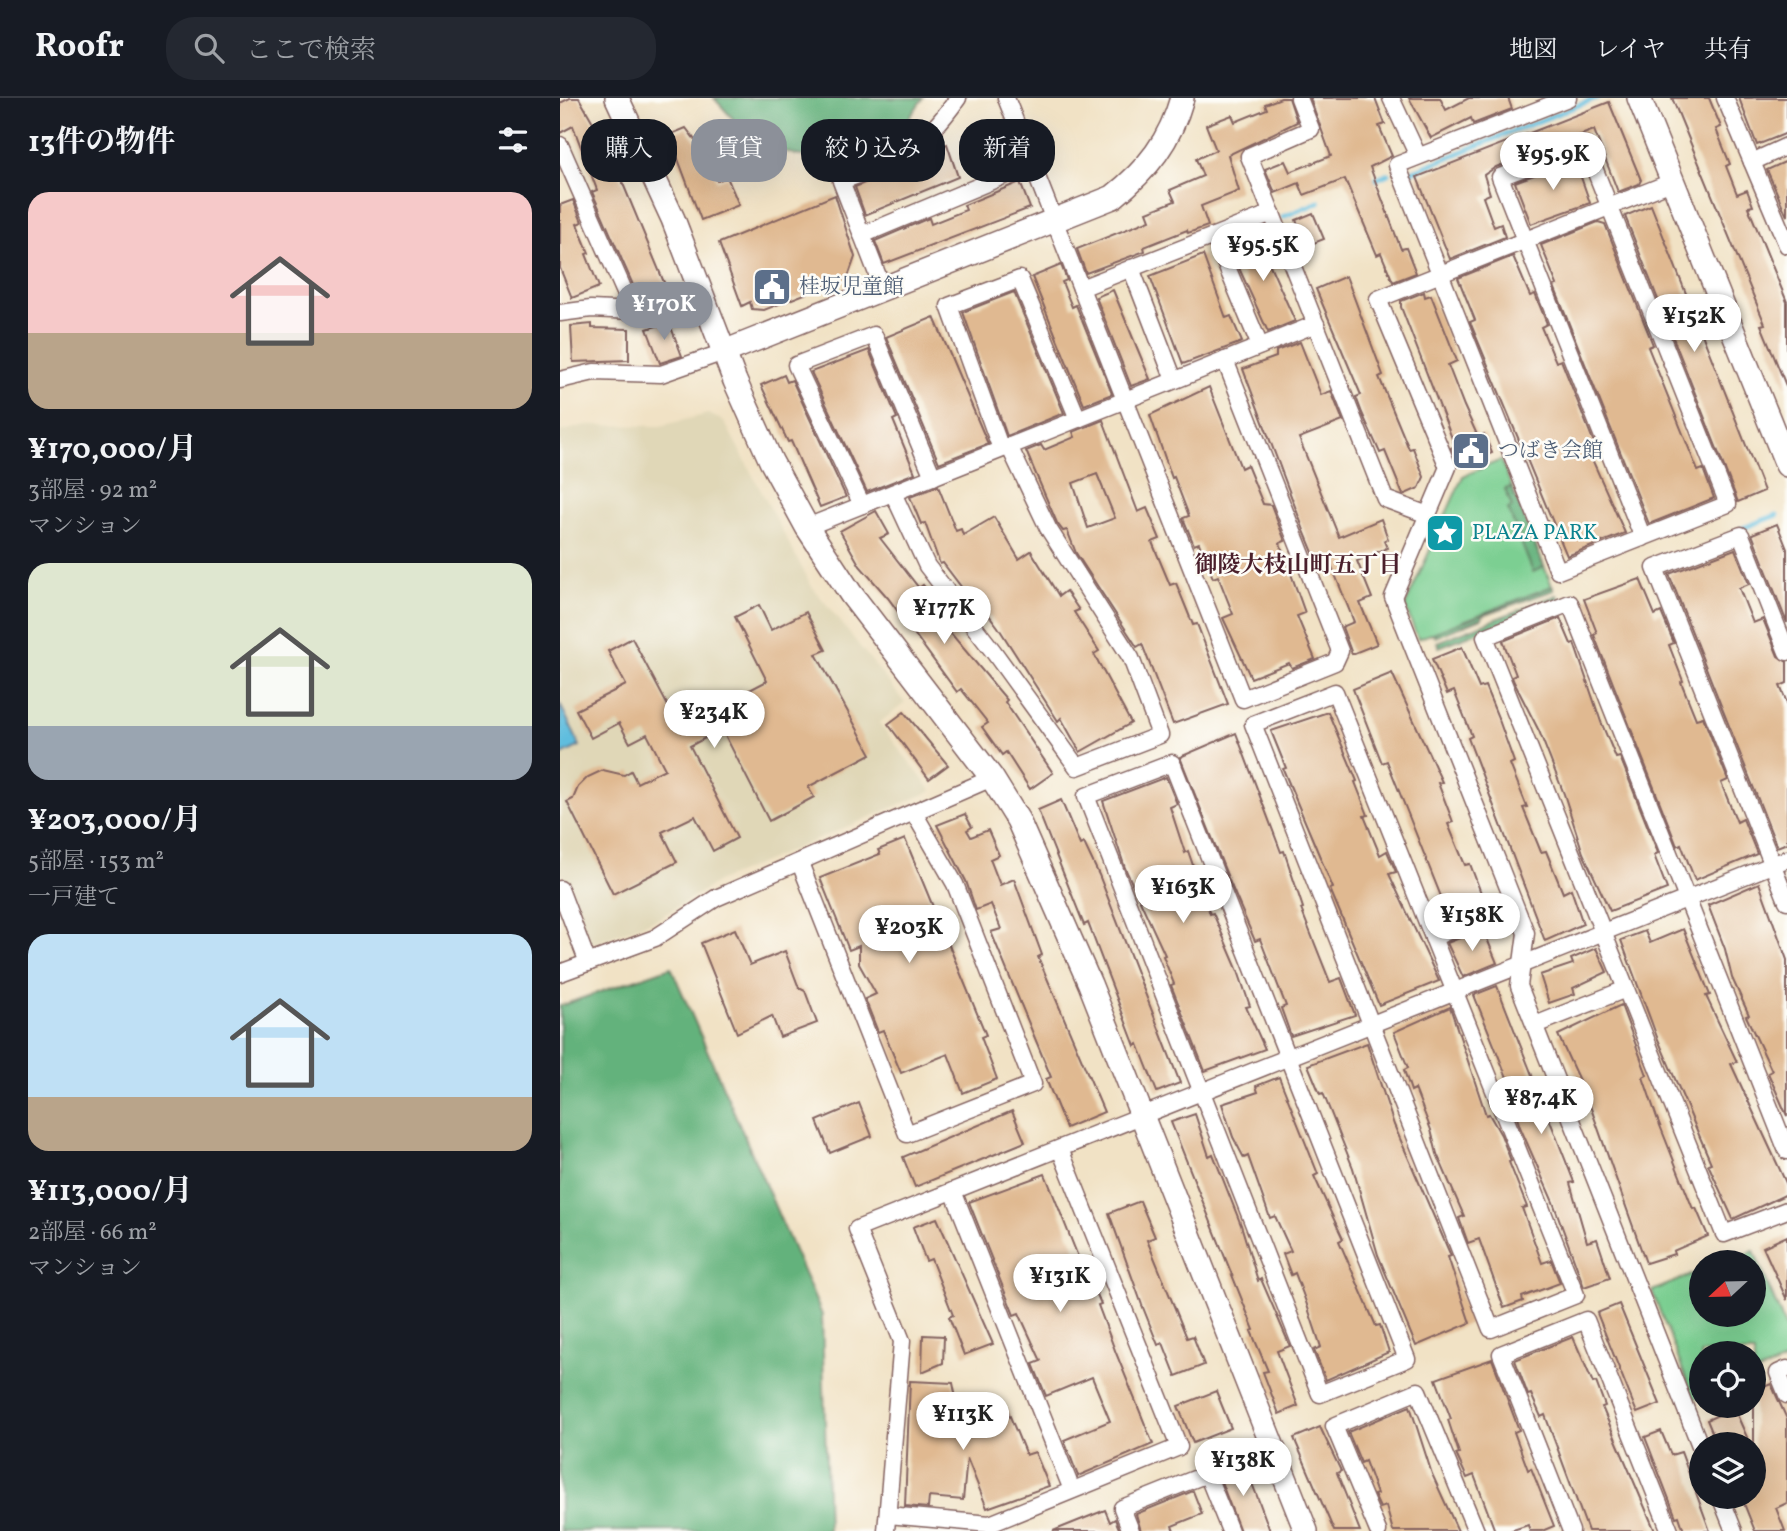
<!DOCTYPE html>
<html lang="ja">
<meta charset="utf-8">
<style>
:root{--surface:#171b24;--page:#242831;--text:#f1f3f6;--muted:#9ea1a6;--line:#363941;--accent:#8c9099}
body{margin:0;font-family:Vollkorn,"Noto Serif JP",serif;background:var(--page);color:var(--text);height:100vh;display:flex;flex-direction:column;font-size:26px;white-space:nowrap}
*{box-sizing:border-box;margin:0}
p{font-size:23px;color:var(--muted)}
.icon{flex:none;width:38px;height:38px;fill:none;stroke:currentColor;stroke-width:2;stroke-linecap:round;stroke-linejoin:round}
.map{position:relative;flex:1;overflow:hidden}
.sheet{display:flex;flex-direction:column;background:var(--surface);width:560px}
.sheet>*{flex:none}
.top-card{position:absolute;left:21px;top:21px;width:665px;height:63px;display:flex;gap:14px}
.needle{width:46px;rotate:248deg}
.tools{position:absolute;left:1129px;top:1152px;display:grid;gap:14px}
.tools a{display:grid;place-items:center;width:77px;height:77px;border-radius:50%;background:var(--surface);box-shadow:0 7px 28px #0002;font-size:35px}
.price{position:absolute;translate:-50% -60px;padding:0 16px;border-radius:24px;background:#fff;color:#222;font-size:23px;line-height:46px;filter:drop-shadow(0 2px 4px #0008)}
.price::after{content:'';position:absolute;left:50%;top:42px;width:21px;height:16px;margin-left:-10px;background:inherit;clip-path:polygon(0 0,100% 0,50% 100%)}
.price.on{background:var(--accent);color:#fff}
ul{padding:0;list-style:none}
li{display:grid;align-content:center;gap:14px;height:371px;padding:0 28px}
li span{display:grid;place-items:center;height:217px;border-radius:21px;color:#555}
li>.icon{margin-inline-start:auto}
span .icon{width:126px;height:126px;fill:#fffc;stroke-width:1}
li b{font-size:30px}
h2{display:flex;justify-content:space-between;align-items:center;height:84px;padding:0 28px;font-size:30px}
.chip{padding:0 24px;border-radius:28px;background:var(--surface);box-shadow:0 7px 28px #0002;font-size:24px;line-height:63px}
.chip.on{background:var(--accent);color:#fff}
header{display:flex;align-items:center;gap:42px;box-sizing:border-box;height:98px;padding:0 35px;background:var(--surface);border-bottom:2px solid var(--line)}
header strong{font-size:33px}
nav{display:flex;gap:38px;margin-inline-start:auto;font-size:24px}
.search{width:490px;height:63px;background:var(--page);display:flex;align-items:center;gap:18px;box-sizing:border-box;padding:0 24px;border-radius:28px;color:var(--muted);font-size:26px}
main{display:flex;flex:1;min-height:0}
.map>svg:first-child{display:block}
.built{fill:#e0d7b7}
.green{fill:#7bcf92;stroke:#62775e;stroke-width:2}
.forest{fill:#64b27c;stroke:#576854;stroke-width:2}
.water{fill:#5fbdde;stroke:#546e84;stroke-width:2}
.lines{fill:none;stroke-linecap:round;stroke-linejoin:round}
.stream{stroke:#5fbdde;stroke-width:5}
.building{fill:#e0b991;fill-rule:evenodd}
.street-casing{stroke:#846361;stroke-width:19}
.secondary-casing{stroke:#846361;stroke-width:26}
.street{stroke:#fff;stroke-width:16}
.secondary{stroke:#fff;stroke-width:23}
.labels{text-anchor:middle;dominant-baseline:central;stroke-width:5;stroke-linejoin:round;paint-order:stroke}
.service-label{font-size:21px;fill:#4e5e75;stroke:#fdfcf7;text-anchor:start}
.culture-label{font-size:21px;fill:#0d838f;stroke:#fdfcf7;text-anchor:start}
.neighbourhood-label{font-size:23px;font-weight:bold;fill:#4a1f2b;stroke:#fdfcf7}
</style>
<header>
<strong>Roofr</strong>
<div class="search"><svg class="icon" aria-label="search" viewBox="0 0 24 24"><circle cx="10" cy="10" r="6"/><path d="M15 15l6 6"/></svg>ここで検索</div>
<nav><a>地図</a><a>レイヤ</a><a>共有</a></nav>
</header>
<main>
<section class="sheet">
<h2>13件の物件<svg class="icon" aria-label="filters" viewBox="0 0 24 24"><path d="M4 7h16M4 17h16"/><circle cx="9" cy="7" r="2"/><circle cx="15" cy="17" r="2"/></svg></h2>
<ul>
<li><span style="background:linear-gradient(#f6c9c9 65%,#b9a48a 0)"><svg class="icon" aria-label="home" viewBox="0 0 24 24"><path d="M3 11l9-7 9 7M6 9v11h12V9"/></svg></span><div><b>¥170,000/月</b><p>3部屋 · 92 m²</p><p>マンション</p></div></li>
<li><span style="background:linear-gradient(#dfe7d0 75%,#9aa5b1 0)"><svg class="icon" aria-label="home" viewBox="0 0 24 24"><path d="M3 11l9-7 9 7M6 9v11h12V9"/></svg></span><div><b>¥203,000/月</b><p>5部屋 · 153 m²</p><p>一戸建て</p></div></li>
<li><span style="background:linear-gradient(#bfe0f5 75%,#b9a48a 0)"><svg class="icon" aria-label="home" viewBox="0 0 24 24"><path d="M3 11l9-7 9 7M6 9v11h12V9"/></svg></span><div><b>¥113,000/月</b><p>2部屋 · 66 m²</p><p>マンション</p></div></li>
</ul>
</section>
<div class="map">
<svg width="1227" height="1433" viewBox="0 0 1227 1433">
<rect width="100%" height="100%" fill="#fdfcf7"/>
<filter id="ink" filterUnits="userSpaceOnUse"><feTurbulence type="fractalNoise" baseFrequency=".0143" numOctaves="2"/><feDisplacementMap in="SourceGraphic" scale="14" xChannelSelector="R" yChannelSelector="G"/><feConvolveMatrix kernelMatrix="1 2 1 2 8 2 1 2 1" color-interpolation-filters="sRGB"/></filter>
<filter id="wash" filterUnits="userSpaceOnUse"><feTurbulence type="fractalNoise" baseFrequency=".00686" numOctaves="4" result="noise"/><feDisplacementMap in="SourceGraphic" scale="28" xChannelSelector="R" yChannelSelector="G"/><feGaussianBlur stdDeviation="1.57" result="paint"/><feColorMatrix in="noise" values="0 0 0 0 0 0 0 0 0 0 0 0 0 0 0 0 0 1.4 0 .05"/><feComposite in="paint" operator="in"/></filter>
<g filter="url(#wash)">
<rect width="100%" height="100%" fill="#f1e2c5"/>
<path class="built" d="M148 316 164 323 251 487 345 605 319 625 372 693 159 783 99 820 30 847 0 771V334L26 327 100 328Z"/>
<g class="green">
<path d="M941 362 992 488 858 541 845 508 903 378Z"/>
<path d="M1194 1153 1227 1233V1262L1194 1276V1255H1141V1298L1134 1301 1092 1193 1141 1173V1216H1194V1164H1166Z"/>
</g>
<g class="forest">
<path d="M154 0H363L341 32 288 57 240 58 194 44Z"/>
<path d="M951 389 984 469 973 474 948 411 952 409 945 391Z"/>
<path d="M993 488 994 492 923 517 922 520 875 539 873 535Z"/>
<path d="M997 497 1000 502 879 549 877 544Z"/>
<path d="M111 869 262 1217 268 1433H0V908Z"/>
</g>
<path class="water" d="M0 606 20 648 0 658Z"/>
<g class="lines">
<g class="stream">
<path d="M851 74 1037 0"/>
<path d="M810 84 828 76"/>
<path d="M723 119 759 104"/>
<path d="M1183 430 1217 417"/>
</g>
</g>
<g id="blocks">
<g class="building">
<path d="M10 0H19L49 52 108 194 81 205 32 94 37 92 13 28 0 35V5Z"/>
<path d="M721 0H729L737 24 668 57 679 93 641 108 648 128 628 135 627 132 584 149 585 153 526 175 517 151 590 122 587 114 615 103 610 92 643 78 636 61 656 52 646 27 672 17 675 24 707 11 705 6Z"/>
<path d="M750 0H815L825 26 819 28 832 58 810 69 841 151 846 150 856 175 833 184 821 155 817 157 785 81 744 97 739 85 715 95 705 71 725 63 730 74 771 58Z"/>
<path d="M849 0H880L886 12 909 0H948L952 11 913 26 911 20 871 40Z"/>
<path d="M1112 0H1149L1161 29 1156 31 1170 66 1166 68 1177 96 1187 92 1193 108 1188 109 1227 204V290L1201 227 1205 226Z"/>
<path d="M1179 0H1227V35L1197 47Z"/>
<path d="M1049 4 1081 82 1079 86 1058 94 1034 32 936 69 924 77 930 96 923 99 934 129 941 126 945 139 890 161 857 79Z"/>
<path d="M126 30 147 58 157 83 167 79 179 107 141 122 109 37Z"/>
<path d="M387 46 398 79 305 117 295 89 370 58 368 53Z"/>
<path d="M1015 62 1030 105 971 126 955 84Z"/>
<path d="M1227 63V118L1207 72Z"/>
<path d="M460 84 470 110 324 166 315 143 369 120 371 126 406 112 404 107Z"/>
<path d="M275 97 295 159 288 179 204 212 192 211 190 204 182 208 159 145Z"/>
<path d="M13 102 22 124 17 126 29 155 26 156 39 189 12 200 0 170V107Z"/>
<path d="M1091 107 1204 393 1178 404 1065 118Z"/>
<path d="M753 115 764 141 746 148 736 122Z"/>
<path d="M1038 124 1045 126 1093 247 1088 249 1138 373 1143 371 1154 400 1089 426 994 188 997 187 981 147Z"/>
<path d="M702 134 710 154 705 156 735 223 708 234 679 170 684 168 675 145Z"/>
<path d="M643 157 666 220 671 218 682 244 623 266 590 178Z"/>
<path d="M953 158 970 198 975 196 987 226 981 229 996 264 1001 262 1038 355 1031 359 1065 435 1007 458 910 224 915 222 898 180Z"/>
<path d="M501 167 507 182 502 184 512 209 516 207 552 296 524 307 472 179Z"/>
<path d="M786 178 823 277 819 279 849 351 853 350 864 379 859 390 843 397 825 353 820 355 802 315 796 299 801 297 756 191Z"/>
<path d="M553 192 590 281 571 288 536 199Z"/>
<path d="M454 194 504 315 447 338 403 214Z"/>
<path d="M864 194 865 199 871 197 897 263 888 267 904 308 918 339 924 336 932 355 898 369 891 350 895 348 841 209V203Z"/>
<path d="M374 219 428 346 379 365 326 239Z"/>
<path d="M109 224 122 258 100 265 87 231Z"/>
<path d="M32 226V230L69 231V262L13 264 11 228Z"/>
<path d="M740 244 761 297 771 293 783 323 739 340 779 439 821 421 828 441 824 443 827 450 797 463 812 500 800 505 817 546 792 556 782 529 794 524 770 464 759 469 745 435 683 271 716 259V253Z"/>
<path d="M309 252 337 320 333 322 355 375 307 394 251 274Z"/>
<path d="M224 277 227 284 232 282 286 399 260 409 231 343 228 344 201 287Z"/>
<path d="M649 289 681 370 687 367 703 406 711 407 725 443 720 445 745 515 737 518 755 561 732 570 729 565 691 580 663 520 673 516 658 478 653 480 639 445 634 447 623 420 629 418 614 379 612 380 590 317Z"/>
<path d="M543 322 578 414 587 410 600 441 592 444 610 487 616 485 633 527 637 526 668 606 613 626 582 546 577 549 516 455 507 432 503 433 497 425 466 353 481 347 484 352 515 339 513 334ZM537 376 555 420 528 430 513 385Z"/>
<path d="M378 388 396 433 401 431 403 437 434 419 459 461 471 453 499 498 506 493 519 512 514 514 539 553 534 556 571 625 520 654 501 620 498 623 438 529 416 500 412 503 383 465 380 466 365 425 361 426 350 399Z"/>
<path d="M316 413 329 436 320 440 359 490 363 487 379 508 372 513 447 602 445 604 493 675 470 691 446 654 442 657 422 629 428 625 401 591 397 594 328 500 300 468 280 433Z"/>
<path d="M1217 426 1227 451V525L1192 436Z"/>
<path d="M1175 451 1189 486 1179 490 1193 525 1203 521 1218 558 1227 564V585L1220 588 1227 605V745L1217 749 1109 476Z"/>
<path d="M1080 481 1095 517 1101 514 1114 545 1109 547 1123 583 1121 584 1136 621 1143 619 1168 682 1161 685 1177 724 1183 721 1197 756 1135 782 1121 746 1117 748 1034 537 1037 535 1024 501Z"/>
<path d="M199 507 211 532 246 514 266 552 256 556 311 656 248 689 254 699 209 723 162 631 130 648 177 740 153 753 135 718 102 734 117 764 53 796 7 704 13 701 18 689 28 679 43 672 64 677 71 673 77 685 105 671 87 636 70 645 59 625 31 640 16 612 66 587 48 553 72 540 119 629 207 583 175 519Z"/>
<path d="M1000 520 1011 546 1014 545 1041 624 1056 660 1060 659 1098 755 1094 757 1107 791 1050 813 1023 755 1004 696 979 633 954 584 952 579 956 577 943 543Z"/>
<path d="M902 549 919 590 925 588 939 622 954 664 950 666 967 709 963 710 981 754 986 753 1003 795 1011 791 1023 826 985 843 908 640 912 638 894 593 887 596 872 561Z"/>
<path d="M832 575 882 684 878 685 893 724 888 726 905 767 910 766 924 803 888 816 827 663 822 665 793 591Z"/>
<path d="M344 614 388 667 369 681 328 626Z"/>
<path d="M768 614 797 683 795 684 808 717 804 718 820 757 827 753 836 774 829 776 879 883 819 907 770 791 773 790 723 671 726 670 711 633Z"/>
<path d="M676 635 721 754 724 753 743 810 741 811 770 884 781 880 795 917 731 938 721 910 726 908 700 841 695 843 671 787 620 659Z"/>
<path d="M606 679 617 706 610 709 625 755 628 753 650 816 653 815 678 873 690 908 686 909 705 951 645 973 611 887 614 886 603 858 605 857 565 770 543 703Z"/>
<path d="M501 702 520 747 524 745 539 777 620 985 597 994 578 946 575 948 528 825 524 827 478 712Z"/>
<path d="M405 716 412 729 407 732 411 739 428 732 439 757 430 761 440 787 454 781 482 857 478 859 544 1014 506 1030 486 981 491 979 431 834 441 831 431 806 416 812 406 783 377 727Z"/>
<path d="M345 741 426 937 421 939 437 981 403 995 388 956 341 975 323 932 318 934 305 901 316 896 299 866V848L289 852 260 780 320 756 318 752Z"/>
<path d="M1199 785 1227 862V1018L1208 975 1212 973 1186 918 1189 917 1172 880 1165 851 1148 807Z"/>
<path d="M175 831 190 867 225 853 239 890 245 893 257 925 220 939 212 918 177 935 141 845Z"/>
<path d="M923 831 937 865 903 879 887 845Z"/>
<path d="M1123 831 1150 897 1146 898 1177 964 1171 966 1227 1087V1096L1173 1121 1148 1066 1151 1065 1097 939 1061 842 1085 833 1090 845Z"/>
<path d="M1036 850 1047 874 1013 890 1015 896 989 905 980 877 1013 866 1011 861Z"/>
<path d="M937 888 1014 1084 1010 1085 1027 1144 1037 1141 1050 1180 1024 1189 993 1104 960 1029 947 988 950 987 914 897Z"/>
<path d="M1061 907 1087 977 1083 979 1097 1020 1133 1111 1136 1110 1148 1138 1113 1153 1114 1156 1086 1165 1028 1002 998 937Z"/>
<path d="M890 909 926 1017 929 1016 941 1037 951 1063 949 1064 967 1109 962 1110 982 1165 991 1162 1000 1185 962 1199 963 1203 944 1210 919 1141 908 1145 899 1120 904 1118 877 1056 871 1032 855 991 851 993 844 972 848 970 834 934Z"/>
<path d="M807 945 834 1027 891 1158 888 1159 910 1225 856 1248 818 1157 793 1070 763 995 760 996 748 967Z"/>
<path d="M719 979 758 1076 754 1078 783 1141 779 1143 816 1228 820 1227 829 1254 766 1282 754 1252 761 1249 746 1204 735 1175 731 1177 723 1156 731 1153 715 1118 710 1120 688 1058 684 1060 673 1039 662 1006 698 994 696 988Z"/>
<path d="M299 1005 312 1038 270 1055 257 1023Z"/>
<path d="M452 1013 465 1044 355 1089 343 1059Z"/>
<path d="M635 1016 649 1058 653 1056 681 1127 698 1183 701 1181 730 1248 717 1253 738 1308 719 1316 703 1274 708 1273 691 1233 694 1232 611 1024Z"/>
<path d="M485 1076 523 1171 526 1170 541 1206 538 1207 556 1255 593 1346 518 1378 504 1342 550 1323 532 1279 486 1298 473 1266 481 1263 459 1215 454 1217 409 1104Z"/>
<path d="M580 1103 595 1139 587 1142 627 1240 633 1238 644 1267 616 1278 603 1245 598 1247 582 1207 549 1115Z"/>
<path d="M377 1120 433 1246 404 1257 389 1219 393 1217 371 1161 366 1163 353 1129Z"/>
<path d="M1227 1138V1202L1203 1149Z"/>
<path d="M1059 1206 1100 1306 1077 1315 1037 1215Z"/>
<path d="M363 1237 384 1238 383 1265 362 1274Z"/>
<path d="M1013 1239 1033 1285 1036 1284 1045 1308 1042 1309 1095 1433H1028L985 1317 981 1319 971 1296 968 1297 955 1262Z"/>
<path d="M932 1261 959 1332 954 1334 968 1372 971 1370 994 1428 982 1433H970L968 1427 950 1433H935L914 1377 907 1380 896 1356 899 1355 888 1322 891 1321 876 1281Z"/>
<path d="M350 1283 393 1285 402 1330 447 1311 466 1357 475 1354 489 1388 427 1410 407 1360 403 1402 369 1399 368 1410 345 1408Z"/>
<path d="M1211 1286 1227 1321V1405L1216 1410 1225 1433H1195L1181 1398H1194V1293Z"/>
<path d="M656 1293 671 1330 633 1345 618 1308Z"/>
<path d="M850 1308 872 1376 898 1433H833L826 1408 820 1410 814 1397 817 1396 805 1363 801 1365 788 1334Z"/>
<path d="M1174 1310 1190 1346H1157L1147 1322Z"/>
<path d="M760 1329 781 1373 777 1375 800 1433H774L734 1340Z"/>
<path d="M1101 1333 1111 1357 1121 1354 1150 1433H1124L1119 1418 1116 1419 1085 1339Z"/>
<path d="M683 1363 697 1398 710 1433H680L657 1373Z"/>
<path d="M633 1393 642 1416 612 1428 614 1433H581L576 1416Z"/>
<path d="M545 1412 550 1424 555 1421 560 1433H493Z"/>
</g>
</g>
</g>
<g filter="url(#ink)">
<use href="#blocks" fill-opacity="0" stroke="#846361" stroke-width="2"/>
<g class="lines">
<g class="street-casing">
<g id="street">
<path d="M446 0 683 601 775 564 780 553 665 262"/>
<path d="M739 0 751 31 689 58 825 401 868 417"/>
<path d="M831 0 858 58"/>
<path d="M1008 0 837 67 998 473 1168 406 1025 47 940 79 1083 440"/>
<path d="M1165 0 1227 147"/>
<path d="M0 47 73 213 31 211 0 215"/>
<path d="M1192 64 1227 48"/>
<path d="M1114 83 818 201 888 369 833 499 966 835 959 888 1141 1350"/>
<path d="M302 137 472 66"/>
<path d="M654 138 700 248"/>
<path d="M571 170 614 282"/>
<path d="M521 190 712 115"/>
<path d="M323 191 281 83C338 65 363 50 398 0"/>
<path d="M0 282 34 274 101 276 164 254"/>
<path d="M441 351 389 208 460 181 518 321"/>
<path d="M333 395 367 468 433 553 517 669 600 637 571 560 488 430 449 348"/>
<path d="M302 407 236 267 314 237 373 379"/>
<path d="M247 429 756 226"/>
<path d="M1227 554 1181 437 1095 470 1227 803"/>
<path d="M775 594 1016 1197 931 1231 693 626Z"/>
<path d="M612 665 847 1261 760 1296 526 698Z"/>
<path d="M240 765 347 1036 473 986 395 786 354 715"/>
<path d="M0 791 28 865"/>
<path d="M873 840 953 804"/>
<path d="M0 875 95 840 156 800 432 680"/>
<path d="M975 927 1066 891"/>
<path d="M1227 1053 1010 505 925 539 1164 1136 1227 1112"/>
<path d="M393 1093 512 1392"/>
<path d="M1227 1271 1218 1275 1227 1297"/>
<path d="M1160 1398 1174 1433"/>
<path d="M328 1417 430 1426 619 1349 500 1051"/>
<path d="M326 1433 342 1243 297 1131 1227 761"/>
<path d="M571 1433 562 1410 647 1376 670 1433"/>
<path d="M818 1433 774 1328 858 1293 916 1433"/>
<path d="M1011 1433 941 1256 1026 1222 1110 1433"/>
</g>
</g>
<g class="secondary-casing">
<g id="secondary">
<path d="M57 0 113 121 175 283 211 363 247 429 291 496 432 680 458 722 530 886 746 1433"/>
<path d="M1079 0 1227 367"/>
<path d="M164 254 553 99C588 71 610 43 622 0"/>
</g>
</g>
<use href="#street" class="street"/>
<use href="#secondary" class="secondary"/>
</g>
</g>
<defs>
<g id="civic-square" transform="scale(2.0125)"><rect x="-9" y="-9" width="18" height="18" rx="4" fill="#5c6f8a" stroke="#fdfcf7"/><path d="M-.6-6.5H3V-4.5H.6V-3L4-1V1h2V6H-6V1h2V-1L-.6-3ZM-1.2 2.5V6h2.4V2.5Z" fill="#fff"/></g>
<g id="sight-square" transform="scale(2.0125)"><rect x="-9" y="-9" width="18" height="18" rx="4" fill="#0f9aa8" stroke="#fdfcf7"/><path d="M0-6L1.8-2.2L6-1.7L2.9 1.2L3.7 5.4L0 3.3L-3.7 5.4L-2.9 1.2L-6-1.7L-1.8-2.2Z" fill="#fff"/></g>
</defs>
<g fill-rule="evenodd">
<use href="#civic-square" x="212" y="189"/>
<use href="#civic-square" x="911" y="353"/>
<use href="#sight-square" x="885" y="435"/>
</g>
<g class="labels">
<g class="service-label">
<text x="239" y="189">桂坂児童館</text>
<text x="938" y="353">つばき会館</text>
</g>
<g class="culture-label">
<text x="912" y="435">PLAZA PARK</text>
</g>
<g class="neighbourhood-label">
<text x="738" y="468">御陵大枝山町五丁目</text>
</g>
</g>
</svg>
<div class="tools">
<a><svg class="needle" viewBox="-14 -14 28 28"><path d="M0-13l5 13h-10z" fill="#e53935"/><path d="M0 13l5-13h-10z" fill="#9ea1a6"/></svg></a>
<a><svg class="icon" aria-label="locate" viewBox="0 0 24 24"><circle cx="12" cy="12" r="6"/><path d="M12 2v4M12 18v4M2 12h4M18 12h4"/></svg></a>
<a><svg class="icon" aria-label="layers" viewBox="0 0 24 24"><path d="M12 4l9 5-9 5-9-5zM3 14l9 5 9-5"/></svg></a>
</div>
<b class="price" style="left:993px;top:94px">¥95.9K</b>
<b class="price" style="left:703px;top:185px">¥95.5K</b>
<b class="price on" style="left:104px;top:244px">¥170K</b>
<b class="price" style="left:1134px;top:256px">¥152K</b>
<b class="price" style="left:384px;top:548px">¥177K</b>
<b class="price" style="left:154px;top:652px">¥234K</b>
<b class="price" style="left:623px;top:827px">¥163K</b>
<b class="price" style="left:912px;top:855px">¥158K</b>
<b class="price" style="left:349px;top:867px">¥203K</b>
<b class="price" style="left:981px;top:1038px">¥87.4K</b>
<b class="price" style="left:500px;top:1216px">¥131K</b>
<b class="price" style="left:403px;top:1354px">¥113K</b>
<b class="price" style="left:683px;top:1400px">¥138K</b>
<div class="top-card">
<a class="chip">購入</a>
<a class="chip on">賃貸</a>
<a class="chip">絞り込み</a>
<a class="chip">新着</a>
</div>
</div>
</main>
